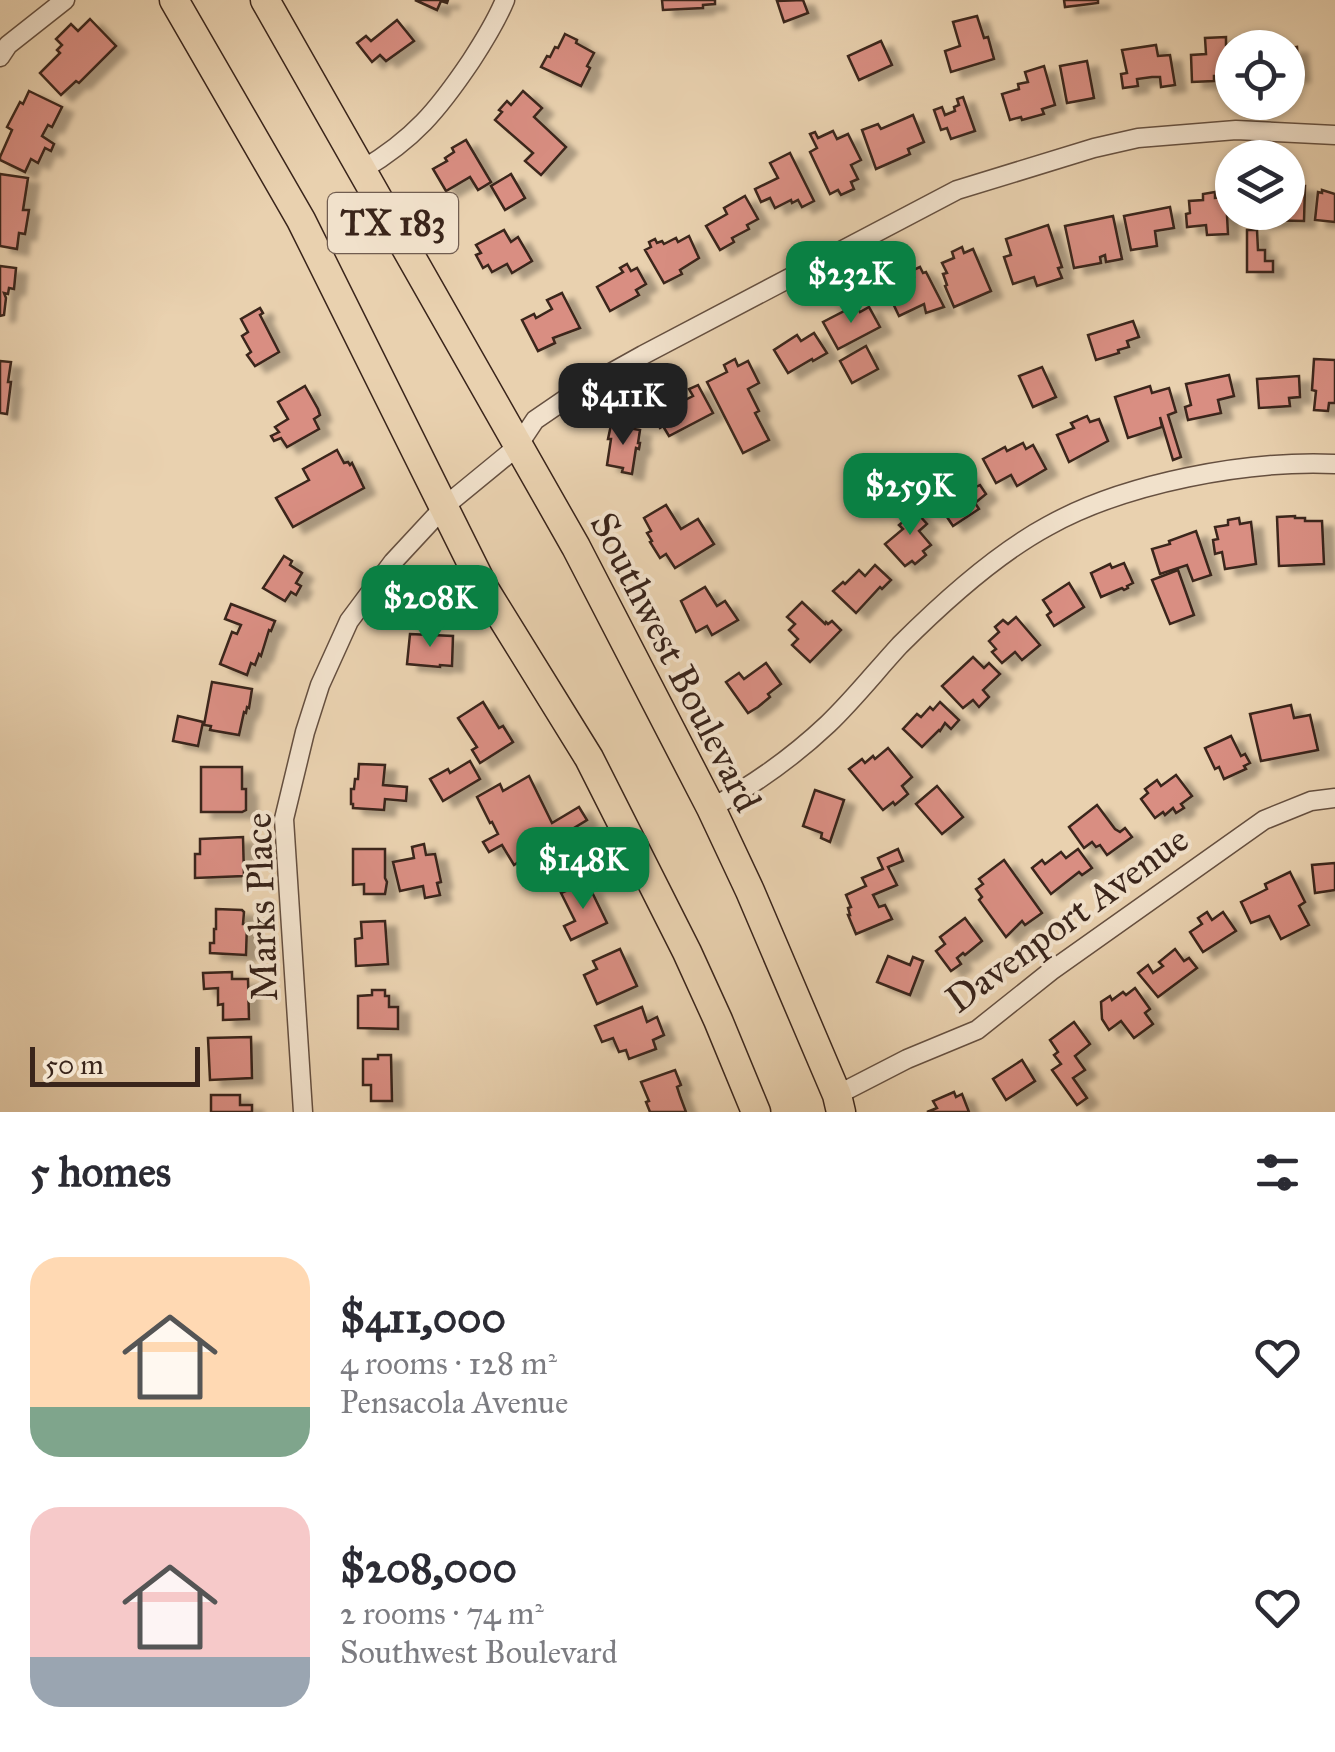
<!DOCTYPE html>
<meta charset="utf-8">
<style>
:root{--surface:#fff;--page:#f2f2f3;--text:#2b2b33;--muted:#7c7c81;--accent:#0b8043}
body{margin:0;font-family:"IM FELL Great Primer",serif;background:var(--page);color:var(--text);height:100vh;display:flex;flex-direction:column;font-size:38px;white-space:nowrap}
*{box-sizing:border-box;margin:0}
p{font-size:32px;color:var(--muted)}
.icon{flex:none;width:55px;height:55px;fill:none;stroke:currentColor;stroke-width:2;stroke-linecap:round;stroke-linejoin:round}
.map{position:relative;height:1112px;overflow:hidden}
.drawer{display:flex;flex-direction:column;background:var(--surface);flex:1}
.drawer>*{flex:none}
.tools{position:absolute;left:1215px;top:30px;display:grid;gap:20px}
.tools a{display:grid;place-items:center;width:90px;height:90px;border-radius:50%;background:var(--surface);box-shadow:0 2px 8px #0004;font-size:50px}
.scale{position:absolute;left:30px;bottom:25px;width:170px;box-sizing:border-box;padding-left:10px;border:5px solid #3a251b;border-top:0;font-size:28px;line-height:35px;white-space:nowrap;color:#3a251b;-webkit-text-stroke:8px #f1e1cb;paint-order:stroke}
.price{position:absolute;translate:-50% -85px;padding:0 22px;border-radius:20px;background:var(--accent);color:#fff;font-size:32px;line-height:65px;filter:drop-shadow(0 2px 5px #0008)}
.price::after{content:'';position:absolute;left:50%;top:60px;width:30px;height:22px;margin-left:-15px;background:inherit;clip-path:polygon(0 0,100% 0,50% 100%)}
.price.current{background:#222;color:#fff}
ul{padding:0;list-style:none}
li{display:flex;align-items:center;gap:30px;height:250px;padding:0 30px}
li span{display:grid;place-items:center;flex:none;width:280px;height:200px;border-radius:30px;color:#555}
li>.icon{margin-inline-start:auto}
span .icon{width:120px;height:120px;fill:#fffc;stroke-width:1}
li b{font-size:42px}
h2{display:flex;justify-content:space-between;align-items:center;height:120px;padding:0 30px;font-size:42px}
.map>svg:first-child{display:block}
.building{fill:#d98e82;stroke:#3a251b;stroke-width:2.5;filter:url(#shadow)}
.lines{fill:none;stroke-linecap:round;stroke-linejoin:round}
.street-casing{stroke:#665040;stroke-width:21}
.primary-casing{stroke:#3a251b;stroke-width:31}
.street{stroke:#f1e1cb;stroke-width:18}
.primary{stroke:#e9d1af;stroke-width:28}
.labels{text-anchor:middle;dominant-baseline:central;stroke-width:8;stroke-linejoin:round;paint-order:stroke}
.shield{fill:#f1e1cb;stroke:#715d50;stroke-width:2.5}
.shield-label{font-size:35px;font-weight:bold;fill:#3a251b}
.street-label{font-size:38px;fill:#3a251b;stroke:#f1e1cb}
</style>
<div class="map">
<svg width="1335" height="1112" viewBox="0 0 1335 1112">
<defs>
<filter id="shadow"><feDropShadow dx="11" dy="6" stdDeviation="2.5" flood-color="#0004"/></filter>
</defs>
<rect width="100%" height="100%" fill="#e9d1af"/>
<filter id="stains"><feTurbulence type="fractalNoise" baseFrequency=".002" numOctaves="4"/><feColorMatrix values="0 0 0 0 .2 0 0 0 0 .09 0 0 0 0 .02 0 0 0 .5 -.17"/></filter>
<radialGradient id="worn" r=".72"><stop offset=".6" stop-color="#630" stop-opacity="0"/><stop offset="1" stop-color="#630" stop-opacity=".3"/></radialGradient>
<g class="building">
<path d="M415 0H448L447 3 441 1 437 10Z"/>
<path d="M662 0H715V4L703 5V8L663 10Z"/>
<path d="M803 0 808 13 784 22 777 1Z"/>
<path d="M1064 0H1098V3L1065 7Z"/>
<path d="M977 16 984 38 988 37 994 59 951 72 945 51 960 46 953 22Z"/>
<path d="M90 19 116 46 79 83 76 81 61 95 40 73 60 53 57 50 62 45 56 39 71 24 78 31Z"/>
<path d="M397 20 414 41 386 61 380 55 372 62 357 43 366 36 371 41Z"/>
<path d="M565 34 577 40 576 43 594 53 587 66 590 68 581 86 541 67 547 56 550 57 555 47 558 48Z"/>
<path d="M1226 37V45L1241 44V48H1232V71H1228V76H1214V81L1192 82 1191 55 1206 54 1205 38Z"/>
<path d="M881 41 892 65 859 80 848 56Z"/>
<path d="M1156 45 1158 56 1170 55 1175 85 1161 87 1160 77H1152L1137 79 1138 86 1123 88 1121 74 1127 73 1122 50Z"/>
<path d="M1297 47 1299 76 1288 77V48Z"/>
<path d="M1087 61 1094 98 1067 103 1060 66Z"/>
<path d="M1044 66 1055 105 1042 109 1044 114 1022 120 1021 117 1010 120 1002 94 1019 89 1018 84 1028 82 1025 72Z"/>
<path d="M29 91 62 107 52 127 48 125 42 136 54 144 51 151 45 148 38 163 31 159 25 172 0 160V157L12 130 7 127 20 102 23 104Z"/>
<path d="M523 91 542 108 534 117 566 147 541 175 525 161 533 153 495 120 502 112 499 110 507 101 511 105Z"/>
<path d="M963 97 975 131 951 139 947 128 941 130 934 110 942 107 945 115 955 111 954 107 959 105 957 99Z"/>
<path d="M913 115 924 142 908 149 910 154 876 169 862 130 878 124 881 129Z"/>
<path d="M833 131 837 139 848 134 861 160 851 165 858 179 851 182 854 189 841 195 838 190 830 194 810 152 817 148 810 134 815 132 818 138Z"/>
<path d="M466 140 491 182 478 190 470 177 446 191 433 169 447 161 445 158 454 152 452 148Z"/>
<path d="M790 153 814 201 802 207 798 200 792 203 791 200 775 208 770 198 761 202 755 189 778 178 770 163Z"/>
<path d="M0 174 28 178 23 210H29L25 234 19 233 17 249 0 246Z"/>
<path d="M511 174 525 198 505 210 491 186Z"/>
<path d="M1288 186H1305L1304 221 1259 220V212H1288Z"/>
<path d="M1322 190 1335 194V222L1315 220 1318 192 1322 193Z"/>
<path d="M1215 192V198L1226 197 1228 234 1207 235 1206 225 1187 227 1186 214 1190 213 1189 201 1203 200V194Z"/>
<path d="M745 196 758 219 747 225 749 229 732 238 734 242 720 250 706 226 727 214 724 208Z"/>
<path d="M1170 207 1174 228 1155 231 1157 246 1131 250 1124 216Z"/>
<path d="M1113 216 1122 259 1106 262 1105 255 1100 257 1101 263 1074 268 1065 226Z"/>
<path d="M1048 225 1062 267 1058 268 1062 278 1037 286 1034 277 1013 284 1004 257 1011 255 1006 239Z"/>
<path d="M504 230 511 242 518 237 532 261 512 273 507 264 492 272 488 265 483 268 476 255 481 253 476 245Z"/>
<path d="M1247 230H1257L1258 250H1265V261H1273V272H1247Z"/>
<path d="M689 236 699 258 680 270 682 274 664 283 645 250 651 247 649 242 655 239 657 243 662 241 664 244 676 238 678 242Z"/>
<path d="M962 247 964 253 973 249 991 291 954 307 945 286 947 285 943 274 947 273 942 263 954 258 952 252Z"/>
<path d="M627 264 631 271 637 268 646 284 636 290 639 295 610 311 597 287 623 272 620 268Z"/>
<path d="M0 266 16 268 14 289 9 288 8 294 4 293 6 298 4 315 0 316Z"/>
<path d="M920 267 923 273 926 272 944 307 926 313 924 304 899 316 889 295 903 288 901 284 914 277 911 271Z"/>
<path d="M562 293 580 328 553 338 555 343 538 351 522 320 534 314 536 318 552 309 547 300Z"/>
<path d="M856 305 860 312 869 307 880 327 838 349 823 322Z"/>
<path d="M260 308 263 313 260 315 279 352 255 366 247 355 251 352 242 336 248 332 241 319Z"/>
<path d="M1133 321 1139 337 1127 341 1129 347 1118 350 1119 353 1096 360 1088 335Z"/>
<path d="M814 333 827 353 813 361 812 359 788 373 774 350 797 335 801 341Z"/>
<path d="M866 346 878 369 852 383 840 361Z"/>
<path d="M735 359 738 366 748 361 759 383 748 389 759 411 755 413 769 440 743 453 707 382 727 372 724 365Z"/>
<path d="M1314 359 1335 360V403H1329L1328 411 1314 410 1316 391 1312 390Z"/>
<path d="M0 361 11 362 8 382H11L7 414 0 413Z"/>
<path d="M1042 367 1056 397 1033 407 1019 376Z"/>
<path d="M1229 375 1234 396 1218 400 1221 413 1188 420 1185 407 1191 405 1186 384Z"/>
<path d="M1299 376 1300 397 1289 398 1290 406 1259 408 1257 379Z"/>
<path d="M698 385 713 413 669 436 663 426 660 428 651 411 663 405 664 408 673 406 693 396 689 389Z"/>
<path d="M305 386 318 409 320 415 314 419 319 429 287 447 281 438 274 441 271 436 279 432 275 427 288 419 278 402Z"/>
<path d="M1150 386 1152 393 1169 388 1176 412 1168 415 1181 457 1173 460 1160 417 1162 427 1128 438 1115 397Z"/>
<path d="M1087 416 1090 422 1099 419 1108 441 1069 462 1057 435 1074 428 1071 423Z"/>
<path d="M611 425 640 430 638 443H640L639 449 636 448 632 474 622 472 623 468 607 465 611 439H608Z"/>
<path d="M1023 443 1026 449 1033 445 1046 469 1017 486 1011 475 996 483 983 459 1005 447 1007 451Z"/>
<path d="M337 450 344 463 348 462 350 465 352 463 364 488 293 527 276 498 309 480 303 469Z"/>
<path d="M967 473 976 487 980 485 986 494 975 503 979 509 953 526 939 505 948 499 942 489Z"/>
<path d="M909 504 927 524 919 531 931 545 923 551 926 555 915 564 912 561 905 566 885 544 903 529 899 525 905 520 899 513Z"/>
<path d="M666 505 681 529 698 519 714 544 675 568 666 554 660 558 650 542 652 541 647 533 651 531 644 518Z"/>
<path d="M1295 516V518H1305V521H1322L1324 564 1279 566 1277 517Z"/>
<path d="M1239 518 1240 524 1251 522 1256 564 1225 569 1222 552 1215 554 1213 540 1218 539 1215 527 1228 525V520Z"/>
<path d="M1196 531 1211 575 1193 581 1187 565 1160 574 1152 549 1170 544 1169 541Z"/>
<path d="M284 556 292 561 290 565 302 573 296 583 301 586 296 595 291 592 285 601 263 588Z"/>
<path d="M1124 563 1133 583 1127 586 1128 588 1124 590 1122 588 1101 597 1091 573 1110 564 1112 568Z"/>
<path d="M875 565 891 580 882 589 880 587 856 613 833 591 843 582 845 584 859 570 865 576Z"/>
<path d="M1178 570 1194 615 1170 624 1152 580Z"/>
<path d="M1069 583 1084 607 1054 626 1047 615 1051 612 1043 600Z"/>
<path d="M705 587 717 606 725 601 738 620 712 635 707 626 696 632 681 601Z"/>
<path d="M802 602 825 624 826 622 828 624 832 621 841 630 810 662 792 645 798 639 789 630 795 624 787 617Z"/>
<path d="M231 604 275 621 271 631 269 630 261 656 259 654 255 665 251 663 247 675 220 664 232 632 237 634 241 625 225 619Z"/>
<path d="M1016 617 1040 645 1022 660 1015 652 1002 663 992 652 996 649 989 641 999 632 995 627 1003 620 1008 624Z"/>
<path d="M410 634 453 636 452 666 440 665V667L407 664Z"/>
<path d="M973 657 984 668 989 663 1000 674 983 690 989 697 979 707 973 700 963 708 942 686Z"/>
<path d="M766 663 781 684 768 694 770 697 758 707 748 713 726 682 739 673 744 679Z"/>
<path d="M212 682 252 689 249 708 247 707 246 713 244 712 239 735 210 730 211 726 204 725Z"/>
<path d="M483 702 499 728 503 726 513 742 480 763 472 750 477 747 458 718Z"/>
<path d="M940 702 959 720 951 729 945 723 940 731 939 730 922 747 903 729 917 714 921 717 930 707 933 710Z"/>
<path d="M1291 705 1294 718 1310 715 1318 750 1261 761 1250 714Z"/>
<path d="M178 716 203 722 198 746 173 741Z"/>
<path d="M1231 736 1241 756 1245 754 1250 763 1244 766 1246 769 1224 779 1219 767 1215 769 1205 748Z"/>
<path d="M888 748 912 777 902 786 908 794 895 805 893 802 883 810 849 769 862 759 865 763 873 756 875 759Z"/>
<path d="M470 761 480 779 443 801 430 779 448 769 450 773Z"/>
<path d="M359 764 385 765 383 785 407 787 406 801 385 799 384 810 353 808V804H351V789H354L355 779H358Z"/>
<path d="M201 767H242V789H246V810L242 812H201Z"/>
<path d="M1176 775 1192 796 1181 804 1184 808 1176 813 1173 808 1165 815 1163 812 1155 818 1141 799 1148 793 1145 789 1157 780 1161 786Z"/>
<path d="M529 776 552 823 579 807 587 820 564 834 562 831 555 835 566 853 570 851 574 859 571 861 576 870 550 884 544 874 532 881 520 861 514 865 502 845 489 852 483 842 498 834 492 822 490 823 477 797 500 784 503 791Z"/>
<path d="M937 786 963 817 942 834 916 804Z"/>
<path d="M815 790 844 800 830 842 821 838 822 833 803 826Z"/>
<path d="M1097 805 1115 829 1120 832 1125 828 1132 837 1107 855 1100 845 1096 847 1092 842 1084 848 1069 827Z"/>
<path d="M243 837 244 876 195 878V854H200V839Z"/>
<path d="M424 844 426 855 435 854 441 882 437 883 440 895 425 898 423 886 400 891 393 862 414 858 412 847Z"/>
<path d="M353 849H385V878L387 882 385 894H364V884L353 885Z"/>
<path d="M898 849 903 861 888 867 897 885 873 895 879 907 885 905 892 919 856 934 848 915H850L848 908 851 907 846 895 866 886 862 878 883 869 878 858Z"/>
<path d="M1078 849 1092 868 1082 875 1079 872 1051 894 1032 868 1042 860 1045 864 1061 852 1066 858Z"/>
<path d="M1004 860 1042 913 1025 925 1022 921 1006 937 979 900 982 897 976 889 983 884 979 879Z"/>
<path d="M1335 863V890L1315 893 1312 865Z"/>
<path d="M1290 872 1305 902 1299 906 1309 925 1281 939 1269 916 1251 923 1241 902 1267 889 1265 884Z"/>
<path d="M575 887 578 893 590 888 607 923 571 940 564 926 575 921 561 893Z"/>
<path d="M216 909 242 910 244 912 243 924H247L246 955 210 953V943H214V929H216Z"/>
<path d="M1207 912 1212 920 1223 912 1236 931 1203 952 1190 932 1202 924 1198 918Z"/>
<path d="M965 918 982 941 965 955 963 953 957 958 961 964 951 971 936 951 945 944 940 937Z"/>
<path d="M385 921 388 964 356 966 355 939 362 938 361 922Z"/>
<path d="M620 949 637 986 597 1004 584 975 597 969 593 961Z"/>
<path d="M1175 949 1184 961 1189 958 1197 968 1158 997 1138 973 1148 965 1153 973 1163 966 1159 962Z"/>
<path d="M888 956 910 965 913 957 923 961 910 995 877 982Z"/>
<path d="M232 972V979H248L249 1019 223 1020V1004L218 1005V988L204 989 203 973Z"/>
<path d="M1135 988 1150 1009 1145 1013 1153 1024 1134 1038 1121 1021 1109 1030 1102 1019 1101 1002 1110 996 1112 1000 1123 992 1126 995Z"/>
<path d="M372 990H385V996H389V1007H398V1029L358 1028V996L372 995Z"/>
<path d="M642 1007 647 1022 657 1017 664 1035 653 1040 656 1049 629 1059 626 1050 619 1052 613 1038 602 1042 595 1026Z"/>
<path d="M1074 1022 1090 1044 1075 1056 1085 1070 1073 1078 1087 1098 1077 1105 1052 1070 1061 1064 1054 1055 1058 1052 1050 1040Z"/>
<path d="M251 1037 252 1078 210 1080 208 1038Z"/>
<path d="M378 1055H391L392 1101H371V1085H363V1059H378Z"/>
<path d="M1022 1060 1035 1081 1006 1100 993 1079Z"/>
<path d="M675 1070 681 1085 677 1087 680 1096 686 1112H650L646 1102 649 1101 641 1082Z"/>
<path d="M954 1092 956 1097 962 1094 969 1112H927L937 1108 933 1101Z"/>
<path d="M211 1095H240V1105H252V1112H211Z"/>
</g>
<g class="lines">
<g class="street-casing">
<g id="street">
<path d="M0 57 8 45 65 0"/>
<path d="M362 170C414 139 438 110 471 61 484 41 496 22 505 0"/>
<path d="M711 808C752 786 794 756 828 724 854 699 876 671 900 645 942 603 996 554 1048 526 1125 483 1247 460 1335 464"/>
<path d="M837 1095 907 1059 977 1030 1051 971 1264 820 1311 801 1335 798"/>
<path d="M303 1112 284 819 305 732 320 685 349 621 393 562 445 506 517 447 535 420 573 394 643 355 957 190 1094 148 1138 138 1236 130 1335 135"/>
</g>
</g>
<g class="primary-casing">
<g id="primary">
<path d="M174 0 301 220 485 590 589 758 687 952 718 1020 756 1112"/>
<path d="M265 0 576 547 711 808 750 891 837 1095 841 1112"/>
</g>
</g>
<use href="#street" class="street"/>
<use href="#primary" class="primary"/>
</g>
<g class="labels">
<rect class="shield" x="328" y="193" width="130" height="60" rx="8"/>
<g class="shield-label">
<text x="393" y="223">TX 183</text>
</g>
<g class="street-label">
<text transform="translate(676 662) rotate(63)">Southwest Boulevard</text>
<text transform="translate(261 907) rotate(-92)">Marks Place</text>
<text transform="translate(1067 919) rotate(-36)">Davenport Avenue</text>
</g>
</g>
<rect width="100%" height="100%" filter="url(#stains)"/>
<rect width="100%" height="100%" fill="url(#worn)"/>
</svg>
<div class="tools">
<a><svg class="icon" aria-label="locate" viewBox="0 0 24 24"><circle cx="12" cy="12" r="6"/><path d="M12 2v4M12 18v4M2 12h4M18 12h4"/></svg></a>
<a><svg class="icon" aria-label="layers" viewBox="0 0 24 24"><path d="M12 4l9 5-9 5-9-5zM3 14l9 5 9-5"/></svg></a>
</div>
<div class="scale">50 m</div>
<b class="price" style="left:851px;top:326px">$232K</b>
<b class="price current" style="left:623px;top:448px">$411K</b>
<b class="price" style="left:910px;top:538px">$259K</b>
<b class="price" style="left:430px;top:650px">$208K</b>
<b class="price" style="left:583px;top:912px">$148K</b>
</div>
<section class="drawer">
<h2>5 homes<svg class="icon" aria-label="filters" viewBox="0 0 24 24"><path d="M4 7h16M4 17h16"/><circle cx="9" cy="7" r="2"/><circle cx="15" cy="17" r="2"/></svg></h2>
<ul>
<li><span style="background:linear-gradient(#ffd9b3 75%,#7fa58c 0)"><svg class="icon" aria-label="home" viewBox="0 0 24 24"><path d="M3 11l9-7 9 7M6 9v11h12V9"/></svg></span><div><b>$411,000</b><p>4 rooms · 128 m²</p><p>Pensacola Avenue</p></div><svg class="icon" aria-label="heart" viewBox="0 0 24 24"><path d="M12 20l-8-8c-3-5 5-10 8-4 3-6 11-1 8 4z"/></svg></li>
<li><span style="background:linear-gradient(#f6c9c9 75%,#9aa5b1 0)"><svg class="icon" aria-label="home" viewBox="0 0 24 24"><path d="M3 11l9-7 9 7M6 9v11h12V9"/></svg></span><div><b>$208,000</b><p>2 rooms · 74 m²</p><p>Southwest Boulevard</p></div><svg class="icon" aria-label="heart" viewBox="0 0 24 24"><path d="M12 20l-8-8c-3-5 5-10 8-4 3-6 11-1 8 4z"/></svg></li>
</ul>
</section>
